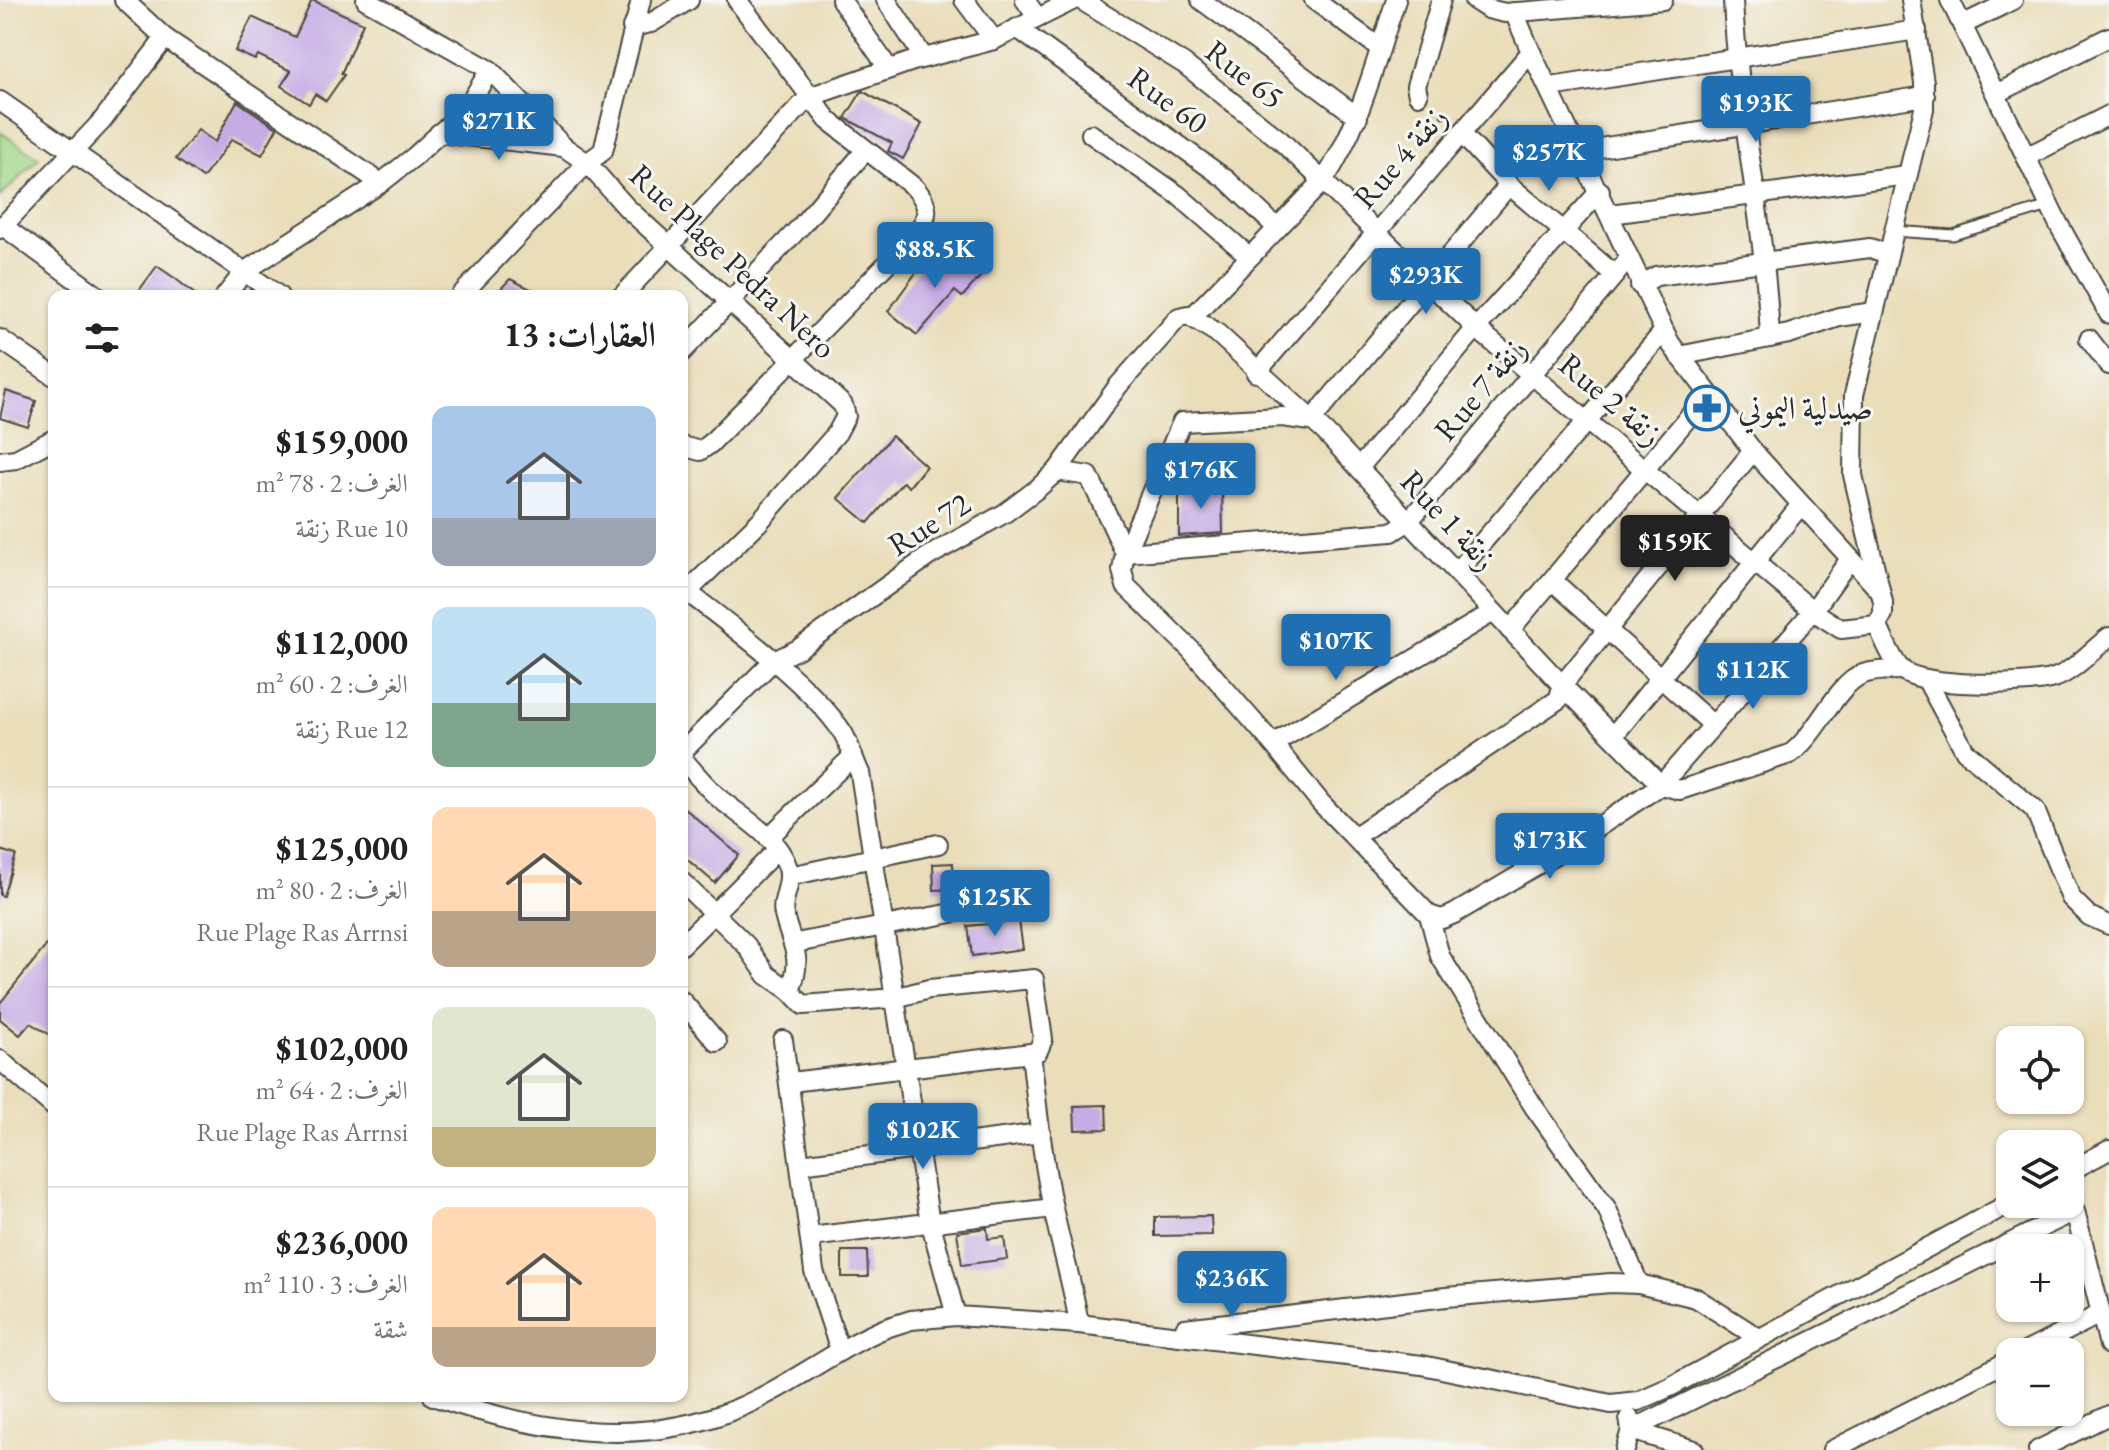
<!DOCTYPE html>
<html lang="ar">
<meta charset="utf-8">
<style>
:root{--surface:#fff;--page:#f2f2f2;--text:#222;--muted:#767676;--line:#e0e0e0;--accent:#1f6fb2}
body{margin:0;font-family:"EB Garamond",Amiri,serif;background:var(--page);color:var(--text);direction:rtl;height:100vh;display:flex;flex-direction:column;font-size:30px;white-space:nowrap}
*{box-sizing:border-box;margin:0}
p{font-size:26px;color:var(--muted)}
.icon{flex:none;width:44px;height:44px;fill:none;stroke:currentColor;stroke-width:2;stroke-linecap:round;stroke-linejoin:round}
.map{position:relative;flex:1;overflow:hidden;direction:ltr}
.panel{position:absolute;left:48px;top:290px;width:640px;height:1112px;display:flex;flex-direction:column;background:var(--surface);border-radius:16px;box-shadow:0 2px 6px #0004;direction:rtl}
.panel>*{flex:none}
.buttons{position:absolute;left:1996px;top:1026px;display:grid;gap:16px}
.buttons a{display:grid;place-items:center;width:88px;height:88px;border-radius:16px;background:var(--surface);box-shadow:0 2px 6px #0004;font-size:40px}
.price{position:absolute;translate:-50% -68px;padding:0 18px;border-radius:8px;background:var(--accent);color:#fff;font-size:26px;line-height:52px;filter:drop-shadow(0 2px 4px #0008)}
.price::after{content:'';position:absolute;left:50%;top:48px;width:24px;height:18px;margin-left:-12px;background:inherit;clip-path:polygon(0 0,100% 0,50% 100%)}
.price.active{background:#222;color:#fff}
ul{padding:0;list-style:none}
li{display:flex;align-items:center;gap:24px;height:200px;padding:0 32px}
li+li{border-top:2px solid var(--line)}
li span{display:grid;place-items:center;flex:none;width:224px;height:160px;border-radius:16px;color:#555}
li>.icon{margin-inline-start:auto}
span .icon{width:96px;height:96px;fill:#fffc;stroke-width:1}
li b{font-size:34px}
h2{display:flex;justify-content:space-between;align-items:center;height:96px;padding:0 32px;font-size:34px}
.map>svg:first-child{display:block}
.green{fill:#a0d687;stroke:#668059;stroke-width:2}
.building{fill:#c6abe4}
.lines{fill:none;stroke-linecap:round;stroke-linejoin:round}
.lane-casing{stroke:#484640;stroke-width:13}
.street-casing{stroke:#484640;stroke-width:22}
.path{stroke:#484640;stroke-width:3;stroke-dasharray:6 6;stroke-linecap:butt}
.lane{stroke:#fff;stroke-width:9}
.street{stroke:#fff;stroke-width:18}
.labels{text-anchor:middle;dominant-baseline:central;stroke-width:6;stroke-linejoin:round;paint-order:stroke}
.street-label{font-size:32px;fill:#2b2b2b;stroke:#f6f6f2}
.poi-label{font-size:32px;fill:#2b2b2b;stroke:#f6f6f2;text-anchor:start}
</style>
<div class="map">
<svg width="2109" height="1450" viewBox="0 0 2109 1450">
<rect width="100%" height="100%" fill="#f6f6f2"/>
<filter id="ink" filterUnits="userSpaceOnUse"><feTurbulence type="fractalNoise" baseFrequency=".0125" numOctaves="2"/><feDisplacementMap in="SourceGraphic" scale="16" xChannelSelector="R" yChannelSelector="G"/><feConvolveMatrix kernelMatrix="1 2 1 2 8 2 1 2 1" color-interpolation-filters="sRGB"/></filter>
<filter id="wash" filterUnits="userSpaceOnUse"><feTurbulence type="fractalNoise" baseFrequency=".006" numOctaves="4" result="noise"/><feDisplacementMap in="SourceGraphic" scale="32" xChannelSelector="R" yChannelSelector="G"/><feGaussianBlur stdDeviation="1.8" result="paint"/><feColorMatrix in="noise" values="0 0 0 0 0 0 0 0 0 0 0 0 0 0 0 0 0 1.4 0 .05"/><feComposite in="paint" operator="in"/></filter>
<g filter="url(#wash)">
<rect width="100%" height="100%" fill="#eaddb9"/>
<path class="green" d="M0 132 39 158 0 197Z"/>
<g id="blocks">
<g class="building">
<path d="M312 0 363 23 341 74 344 75 326 101 315 94 309 104 281 86 291 71 258 55 255 60 235 51 252 17 295 37Z"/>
<path d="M862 91 922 124 903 159 888 151 892 143 845 118Z"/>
<path d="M237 101 277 128 262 155 232 139 203 178 176 159 198 130 215 142Z"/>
<path d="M959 247 986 270 962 297 955 291 917 335 888 311 921 266 934 277Z"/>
<path d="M157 266 176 279 197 296H135Z"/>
<path d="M510 279 545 296H494Z"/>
<path d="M6 391 36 401 28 427 0 418Z"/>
<path d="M892 436 926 466 909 487 903 482 868 523 838 498Z"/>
<path d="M1179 488H1222L1223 533 1179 536Z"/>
<path d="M682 806 739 855 715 883 682 855Z"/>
<path d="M0 850 16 855 3 896 0 895Z"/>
<path d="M953 863 954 889 934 890 933 864Z"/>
<path d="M1019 921 1023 949 972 956 968 926Z"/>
<path d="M54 936V1037L30 1023 20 1035 0 1019V1003Z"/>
<path d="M1106 1105 1107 1129 1075 1130 1074 1106Z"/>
<path d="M1211 1216 1212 1235 1155 1236V1217Z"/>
<path d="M987 1228 988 1239 1004 1237 1007 1259 962 1265 957 1232Z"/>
<path d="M842 1251H867L868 1277H842Z"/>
</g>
</g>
</g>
<g filter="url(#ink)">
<use href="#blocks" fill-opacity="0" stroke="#484640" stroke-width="2"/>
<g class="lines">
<g class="lane-casing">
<path id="lane" d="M1893 231 1953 235 2049 206"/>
</g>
<g class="street-casing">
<g id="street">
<path d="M124 0 165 38 381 183"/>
<path d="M366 0 490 70 564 147 587 163 627 208 843 405 846 416 837 433 759 522 687 592"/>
<path d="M841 0 889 69"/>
<path d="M886 0 924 58"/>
<path d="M964 0 994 40"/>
<path d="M1025 0 1037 17"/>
<path d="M1081 0 1184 64 1280 140 1476 328 1813 611 1841 629 1877 625"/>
<path d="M1201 0 1358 117"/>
<path d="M1314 0 1380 48"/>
<path d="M1474 0 1488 9 1505 13 1663 0"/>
<path d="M1733 0C1738 113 1765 224 1770 338"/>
<path d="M1950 0 2059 225 2109 314"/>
<path d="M1962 25 2013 0"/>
<path d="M632 27 651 23 689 0"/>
<path d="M1017 28 1227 180 1277 228"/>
<path d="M1531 52 1670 343 1753 451 1879 590"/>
<path d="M1551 87 1917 30"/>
<path d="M1996 94 2109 37"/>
<path d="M1418 95 1416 86 1441 0"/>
<path d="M0 101 279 296"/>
<path d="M439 133 564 147"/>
<path d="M1461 133 1509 185 1615 275"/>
<path d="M1091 134 1178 195 1249 256"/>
<path d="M1581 151 1925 96"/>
<path d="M2026 157 2109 115"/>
<path d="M1610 214 1907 175"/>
<path d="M3 226 98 296"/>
<path d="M0 229 102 121 165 38"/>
<path d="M1640 285 1656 276 1870 248 1888 254"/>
<path d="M225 296 245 271 381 183 415 156 466 109 490 70"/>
<path d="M460 296 587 163 603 151 641 0"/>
<path d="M622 296 809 97 913 61 994 40 1074 0"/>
<path d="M1193 316 1324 180C1360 126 1375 62 1396 0"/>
<path d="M0 339 54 376"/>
<path d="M2089 339 2109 365"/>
<path d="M682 352 801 226 865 151"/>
<path d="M1679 356 1789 334 1839 317 1874 312"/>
<path d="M1256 373 1531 52 1514 12"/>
<path d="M1311 421 1509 185"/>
<path d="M682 446 700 451 710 444 916 234C930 216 930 204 914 187L828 120 737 0"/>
<path d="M0 461 16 459 54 439"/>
<path d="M1359 468 1476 328 1600 191"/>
<path d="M1057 471 1089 476 1125 553 1392 532 1409 521 1629 258"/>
<path d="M1457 572 1664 331"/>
<path d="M1554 582 1713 725"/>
<path d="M682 588C728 623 813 686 843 733 850 745 854 761 860 773L929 1217 956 1316"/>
<path d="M1493 612 1273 744 1321 803 1429 915 1440 956 1534 1107 1607 1209 1639 1284"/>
<path d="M1877 625 1883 614V602L1853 475 1854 395 1924 109V82L1911 0"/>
<path d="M1877 625C1884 638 1891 659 1901 669 1921 688 2028 686 2054 678 2073 672 2093 649 2109 637"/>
<path d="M1510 630 1708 394"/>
<path d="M1926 679 1965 751 2035 810 2071 898 2089 916 2109 925"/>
<path d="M1614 735 1800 506"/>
<path d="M1273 744 1190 649 1126 586 1122 570 1125 553 1182 422 1282 417 1311 421"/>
<path d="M682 752 772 662 798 649 929 556 1005 513 1037 489 1057 471 1118 386 1179 317 1188 315 1217 333 1325 432 1562 685 1661 785"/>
<path d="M682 758C694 772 706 787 720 799 743 818 778 837 788 868 793 884 780 900 784 915 792 948 804 956 790 991L803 1005 895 998 929 989 1034 979 1043 1039 1038 1051 1031 1053C1037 1105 1042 1157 1053 1208 1061 1247 1073 1285 1079 1324"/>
<path d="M1661 785 1680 790 1790 754C1818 734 1835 685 1863 674 1875 670 1890 670 1902 670"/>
<path d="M1354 837 1559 699 1562 685 1753 451"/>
<path d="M768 838 852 757"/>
<path d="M790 876 938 844"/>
<path d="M682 882 746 945 767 975 790 991"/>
<path d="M1429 915 1442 919 1454 914 1574 843 1661 785 1813 611 1850 559"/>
<path d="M796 943 993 905"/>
<path d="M682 945 778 849"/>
<path d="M682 1001 717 1042"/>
<path d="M783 1040 814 1271 840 1351"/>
<path d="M0 1060 54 1107"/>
<path d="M791 1082 1031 1053"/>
<path d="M800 1164 1041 1133"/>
<path d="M2070 1171 2109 1150"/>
<path d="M810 1237 1053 1208"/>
<path d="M1185 1328 1446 1297 1611 1283 1639 1284 1696 1298 1759 1338"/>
<path d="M2025 1352 2100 1314"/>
<path d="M433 1396C530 1430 637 1450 736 1409 789 1387 833 1350 886 1328L911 1320 956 1316 1079 1324 1422 1365 1611 1404 1638 1401 1670 1387 2010 1203"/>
<path d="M1631 1430 2075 1211 2109 1345"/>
<path d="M1631 1430 1694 1450"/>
<path d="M1625 1450 1631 1430 1629 1418"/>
<path d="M1832 1450 2010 1360"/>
<path d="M2038 1450 2109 1415"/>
</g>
</g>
<path class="path" d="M1431 107 1447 120"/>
<use href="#lane" class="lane"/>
<use href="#street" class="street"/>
</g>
</g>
<defs>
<g id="pharmacy-ring" transform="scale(2.3)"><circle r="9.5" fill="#f6f6f2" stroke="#1f6fb2" stroke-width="1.5"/><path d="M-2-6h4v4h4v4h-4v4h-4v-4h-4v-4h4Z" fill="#1f6fb2"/></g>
</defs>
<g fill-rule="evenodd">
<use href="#pharmacy-ring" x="1707" y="408"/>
</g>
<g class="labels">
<g class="street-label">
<text transform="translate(1245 74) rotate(38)">Rue 65</text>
<text transform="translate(1168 100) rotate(36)">Rue 60</text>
<text transform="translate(1400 157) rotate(-49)">Rue 4 زنقة</text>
<text transform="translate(733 261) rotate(43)">Rue Plage Pedra Nero</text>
<text transform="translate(1480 389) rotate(-50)">Rue 7 زنقة</text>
<text transform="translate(1611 399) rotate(40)">Rue 2 زنقة</text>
<text transform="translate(1449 520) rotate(47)">Rue 1 زنقة</text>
<text transform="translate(929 524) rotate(-32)">Rue 72</text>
</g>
<g class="poi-label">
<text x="1738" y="408">صيدلية اليموني</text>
</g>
</g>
</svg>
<div class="buttons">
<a><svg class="icon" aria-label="locate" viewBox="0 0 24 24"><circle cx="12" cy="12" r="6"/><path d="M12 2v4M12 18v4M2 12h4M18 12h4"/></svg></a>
<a><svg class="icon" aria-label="layers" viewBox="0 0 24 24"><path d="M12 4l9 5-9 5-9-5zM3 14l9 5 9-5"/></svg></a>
<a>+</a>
<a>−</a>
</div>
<b class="price" style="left:1756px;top:144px">$193K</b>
<b class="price" style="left:499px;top:162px">$271K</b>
<b class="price" style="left:1549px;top:193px">$257K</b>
<b class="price" style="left:935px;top:290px">$88.5K</b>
<b class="price" style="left:1426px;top:316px">$293K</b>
<b class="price" style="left:1201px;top:511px">$176K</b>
<b class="price active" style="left:1675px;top:583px">$159K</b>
<b class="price" style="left:1336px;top:682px">$107K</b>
<b class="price" style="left:1753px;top:711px">$112K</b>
<b class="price" style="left:1550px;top:881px">$173K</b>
<b class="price" style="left:995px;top:938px">$125K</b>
<b class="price" style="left:923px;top:1171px">$102K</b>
<b class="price" style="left:1232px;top:1319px">$236K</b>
<section class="panel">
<h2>العقارات: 13<svg class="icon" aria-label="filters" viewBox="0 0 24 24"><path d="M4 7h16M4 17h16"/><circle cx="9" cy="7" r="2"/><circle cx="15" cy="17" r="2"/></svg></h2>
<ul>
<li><span style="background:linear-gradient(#a9c7e8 70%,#9aa5b1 0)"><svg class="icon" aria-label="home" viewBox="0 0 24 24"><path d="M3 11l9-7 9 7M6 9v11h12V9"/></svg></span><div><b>$159,000</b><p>الغرف: 2 · 78 m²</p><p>Rue 10 زنقة</p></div></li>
<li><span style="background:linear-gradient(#bfe0f5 60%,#7fa58c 0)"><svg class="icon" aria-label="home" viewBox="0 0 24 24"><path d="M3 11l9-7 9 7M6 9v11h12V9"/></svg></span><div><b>$112,000</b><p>الغرف: 2 · 60 m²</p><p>Rue 12 زنقة</p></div></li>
<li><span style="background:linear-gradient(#ffd9b3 65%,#b9a48a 0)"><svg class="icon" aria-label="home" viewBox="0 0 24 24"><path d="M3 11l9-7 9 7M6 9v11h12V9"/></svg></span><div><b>$125,000</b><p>الغرف: 2 · 80 m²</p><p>Rue Plage Ras Arrnsi</p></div></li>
<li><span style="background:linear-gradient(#dfe7d0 75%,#c2b280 0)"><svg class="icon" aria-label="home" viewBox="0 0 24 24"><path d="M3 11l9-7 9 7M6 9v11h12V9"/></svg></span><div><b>$102,000</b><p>الغرف: 2 · 64 m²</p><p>Rue Plage Ras Arrnsi</p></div></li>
<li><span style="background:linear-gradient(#ffd9b3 75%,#b9a48a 0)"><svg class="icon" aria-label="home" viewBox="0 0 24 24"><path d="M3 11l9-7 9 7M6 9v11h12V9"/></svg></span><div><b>$236,000</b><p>الغرف: 3 · 110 m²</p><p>شقة</p></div></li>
</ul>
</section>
</div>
